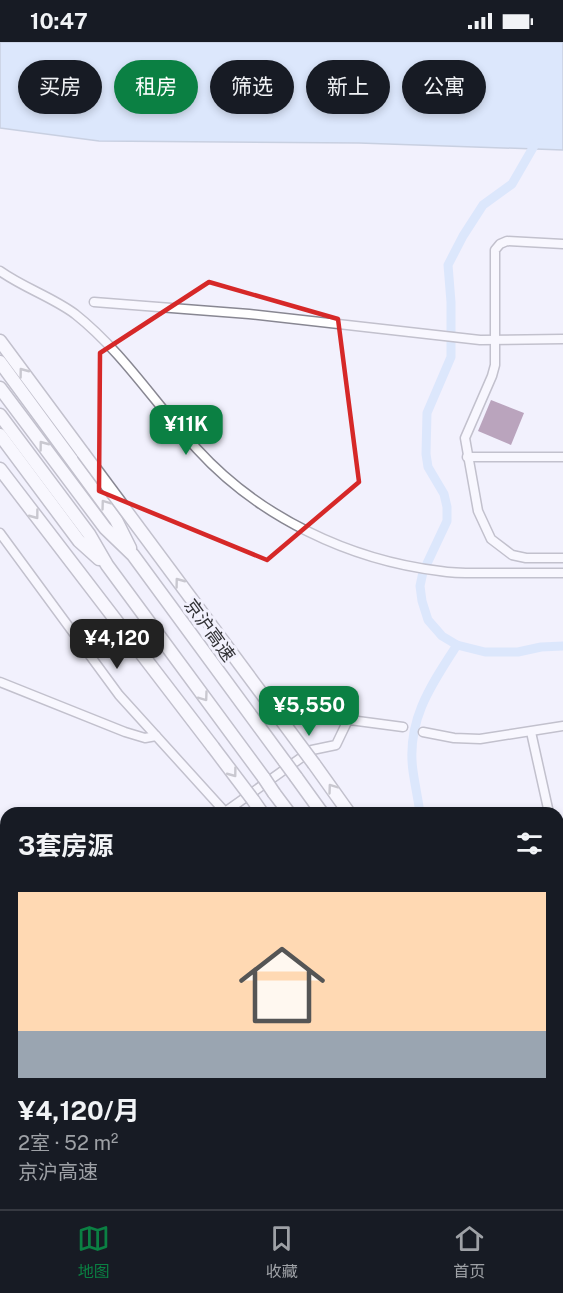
<!DOCTYPE html>
<html lang="zh">
<meta charset="utf-8">
<style>
:root{--surface:#171b24;--page:#242831;--text:#f1f3f6;--muted:#9ea1a6;--line:#363941;--accent:#0b8043}
body{margin:0;font-family:"Public Sans","Noto Sans SC",sans-serif;background:var(--page);color:var(--text);height:100vh;display:flex;flex-direction:column;font-size:22px;white-space:nowrap}
*{box-sizing:border-box;margin:0}
p{font-size:20px;color:var(--muted)}
.icon{flex:none;width:33px;height:33px;fill:none;stroke:currentColor;stroke-width:2;stroke-linecap:round;stroke-linejoin:round}
.map{position:relative;flex:1;overflow:hidden}
.details{position:absolute;left:0px;top:765px;width:564px;height:402px;display:flex;flex-direction:column;background:var(--surface);border-radius:18px 18px 0 0;box-shadow:0 3px 9px #0003}
.details>*{flex:none}
.guide{position:absolute;left:18px;top:18px;width:528px;height:54px;display:flex;gap:12px}
.price{position:absolute;translate:-50% -51px;padding:0 14px;border-radius:12px;background:var(--accent);color:#fff;font-size:20px;line-height:39px;filter:drop-shadow(0 2px 3px #0008)}
.price::after{content:'';position:absolute;left:50%;top:36px;width:18px;height:14px;margin-left:-9px;background:inherit;clip-path:polygon(0 0,100% 0,50% 100%)}
.price.on{background:#222;color:#fff}
ul{padding:0;list-style:none}
li{display:grid;align-content:center;gap:12px;height:318px;padding:0 18px}
li span{display:grid;place-items:center;height:186px;border-radius:0px;color:#555}
li>.icon{margin-inline-start:auto}
span .icon{width:108px;height:108px;fill:#fffc;stroke-width:1}
li b{font-size:26px}
h2{display:flex;justify-content:space-between;align-items:center;height:72px;padding:0 18px;font-size:26px}
.chip{padding:0 21px;border-radius:27px;background:var(--surface);box-shadow:0 3px 9px #0003;font-size:21px;line-height:54px}
.chip.on{background:var(--accent);color:#fff}
.status{display:flex;justify-content:space-between;align-items:center;height:42px;padding:0 30px;background:var(--surface);direction:ltr}
.status svg{height:16px;fill:currentColor}
.dock{display:flex;justify-content:space-around;align-items:center;height:84px;border-top:2px solid var(--line);background:var(--surface);font-size:16px;color:var(--muted)}
.dock a{display:grid;justify-items:center;gap:3px}
.dock .on{color:var(--accent)}
.map>svg:first-child{display:block}
.water{fill:#c2dbfa;stroke:#96a8bf;stroke-width:1.5}
.lines{fill:none;stroke-linecap:round;stroke-linejoin:round}
.canal{stroke:#c2dbfa;stroke-width:9}
.building{fill:#75486f}
.minor-casing{stroke:#888792;stroke-width:11}
.highway-casing{stroke:#888792;stroke-width:15}
.minor{stroke:#fff;stroke-width:8}
.highway{stroke:#fff;stroke-width:12}
.highway-bridge-casing{stroke:#888792;stroke-width:15;stroke-linecap:butt}
.highway-bridge{stroke:#fff;stroke-width:12}
.oneway{stroke:#98989a}
.marked{fill:none;stroke:#d62828;stroke-width:4.5;stroke-linejoin:round}
.labels{text-anchor:middle;dominant-baseline:central;stroke-width:6;stroke-linejoin:round;paint-order:stroke}
.street-label{font-size:18px;fill:#313135;stroke:#f2f1fd}
</style>
<div class="status"><b>10:47</b><svg viewBox="0 0 49 12"><path d="M0 12V9h3v3zM5 12V6h3v6zM10 12V3h3v9zM15 12V0h3v12zM26 1h20v11H26zM47 4h2v5h-2z"/></svg></div>
<div class="map">
<svg width="563" height="1167" viewBox="0 0 563 1167">
<rect width="100%" height="100%" fill="#f2f1fd"/>
<path class="water" d="M0 0H563V108L359 101 99 99 0 86Z"/>
<g class="lines">
<g class="canal">
<path d="M538 97 512 142 483 163 463 194 448 223 451 260V315L427 371 426 412 428 425 444 452 447 465V479L423 530 420 544 422 559 428 578 442 594 457 603 485 610H518L541 605 563 604"/>
<path d="M420 771C418 757 415 743 413 729 406 679 431 643 457 603"/>
<path d="M558 850 563 849"/>
</g>
</g>
<path class="building" d="M491 358 524 371 511 403 478 389Z"/>
<g class="lines">
<g class="minor-casing">
<g id="minor">
<path d="M563 202 507 199 500 202 495 208V323L492 334 465 396 478 469 491 497 512 513 526 516H563"/>
<path d="M0 229C24 246 52 255 75 272 123 310 156 363 197 407 259 475 349 518 440 529 458 532 477 531 495 531 517 531 540 531 563 531"/>
<path d="M94 260 249 272 480 298 563 297"/>
<path d="M467 415H563"/>
<path d="M0 491 119 653 226 771"/>
<path d="M0 640 125 690 145 696 156 694"/>
<path d="M423 690 454 696 480 697 563 684"/>
<path d="M531 690 549 771"/>
<path d="M225 770 312 708 336 703 347 680 350 678 403 685"/>
<path d="M0 1111H6"/>
<path d="M323 1167V1161"/>
</g>
</g>
<g class="highway-casing">
<g id="highway">
<path d="M0 299 83 411"/>
<path d="M0 320 116 478 130 506"/>
<path d="M0 346 105 486 133 513 285 720"/>
<path d="M0 373 89 492 107 523 264 736"/>
<path d="M0 393 79 499 99 517"/>
<path d="M0 427 213 705"/>
<path d="M314 722 349 771"/>
<path d="M296 735 322 771"/>
<path d="M274 751 289 771"/>
<path d="M253 758 262 771"/>
<path d="M558 1056 563 1062"/>
<path d="M558 1092 563 1099"/>
<path d="M558 1136 563 1143"/>
<path d="M512 1161 531 1167"/>
<path d="M551 1161 556 1167"/>
<path d="M383 1167 385 1161"/>
<path d="M441 1167 459 1161"/>
</g>
</g>
<use href="#minor" class="minor"/>
<use href="#highway" class="highway"/>
<g class="highway-bridge-casing">
<g id="highway-bridge">
<path d="M83 411 314 722"/>
<path d="M213 705 253 758"/>
<path d="M285 720 296 735"/>
<path d="M264 736 274 751"/>
</g>
</g>
<use href="#highway-bridge" class="highway-bridge"/>
</g>
<defs><path id="oneway-chevron" d="M-2-3.5L2.5 0L-2 3.5" fill="none" stroke-width="1.6" stroke-linecap="round" stroke-linejoin="round" transform="scale(1.5)"/></defs>
<g class="oneway">
<use href="#oneway-chevron" transform="translate(23 330) rotate(-127)"/>
<use href="#oneway-chevron" transform="translate(43 403) rotate(-127)"/>
<use href="#oneway-chevron" transform="translate(105 462) rotate(-126)"/>
<use href="#oneway-chevron" transform="translate(35 473) rotate(53)"/>
<use href="#oneway-chevron" transform="translate(179 540) rotate(-127)"/>
<use href="#oneway-chevron" transform="translate(204 655) rotate(54)"/>
<use href="#oneway-chevron" transform="translate(233 731) rotate(53)"/>
<use href="#oneway-chevron" transform="translate(332 746) rotate(-126)"/>
</g>
<path d="M0 0H563V1167H0ZM209 240 338 277 359 440 267 518 99 449 100 311Z" fill="#f2f1fd" fill-opacity=".55" fill-rule="evenodd"/>
<path class="marked" d="M209 240 338 277 359 440 267 518 99 449 100 311Z"/>
<g class="labels">
<g class="street-label">
<text transform="translate(210 588) rotate(54)">京沪高速</text>
</g>
</g>
</svg>
<b class="price" style="left:186px;top:414px">¥11K</b>
<b class="price on" style="left:117px;top:628px">¥4,120</b>
<b class="price" style="left:309px;top:695px">¥5,550</b>
<div class="guide">
<a class="chip">买房</a>
<a class="chip on">租房</a>
<a class="chip">筛选</a>
<a class="chip">新上</a>
<a class="chip">公寓</a>
</div>
<section class="details">
<h2>3套房源<svg class="icon" aria-label="filters" viewBox="0 0 24 24"><path d="M4 7h16M4 17h16"/><circle cx="9" cy="7" r="2"/><circle cx="15" cy="17" r="2"/></svg></h2>
<ul>
<li><span style="background:linear-gradient(#ffd9b3 75%,#9aa5b1 0)"><svg class="icon" aria-label="home" viewBox="0 0 24 24"><path d="M3 11l9-7 9 7M6 9v11h12V9"/></svg></span><div><b>¥4,120/月</b><p>2室 · 52 m²</p><p>京沪高速</p></div></li>
</ul>
</section>
</div>
<nav class="dock">
<a class="on"><svg class="icon" aria-label="map" viewBox="0 0 24 24"><path d="M3 6l6-2 6 2 6-2v14l-6 2-6-2-6 2zM9 4v14M15 6v14"/></svg>地图</a>
<a><svg class="icon" aria-label="saved" viewBox="0 0 24 24"><path d="M7 4h10v16l-5-4-5 4z"/></svg>收藏</a>
<a><svg class="icon" aria-label="home" viewBox="0 0 24 24"><path d="M3 11l9-7 9 7M6 9v11h12V9"/></svg>首页</a>
</nav>
